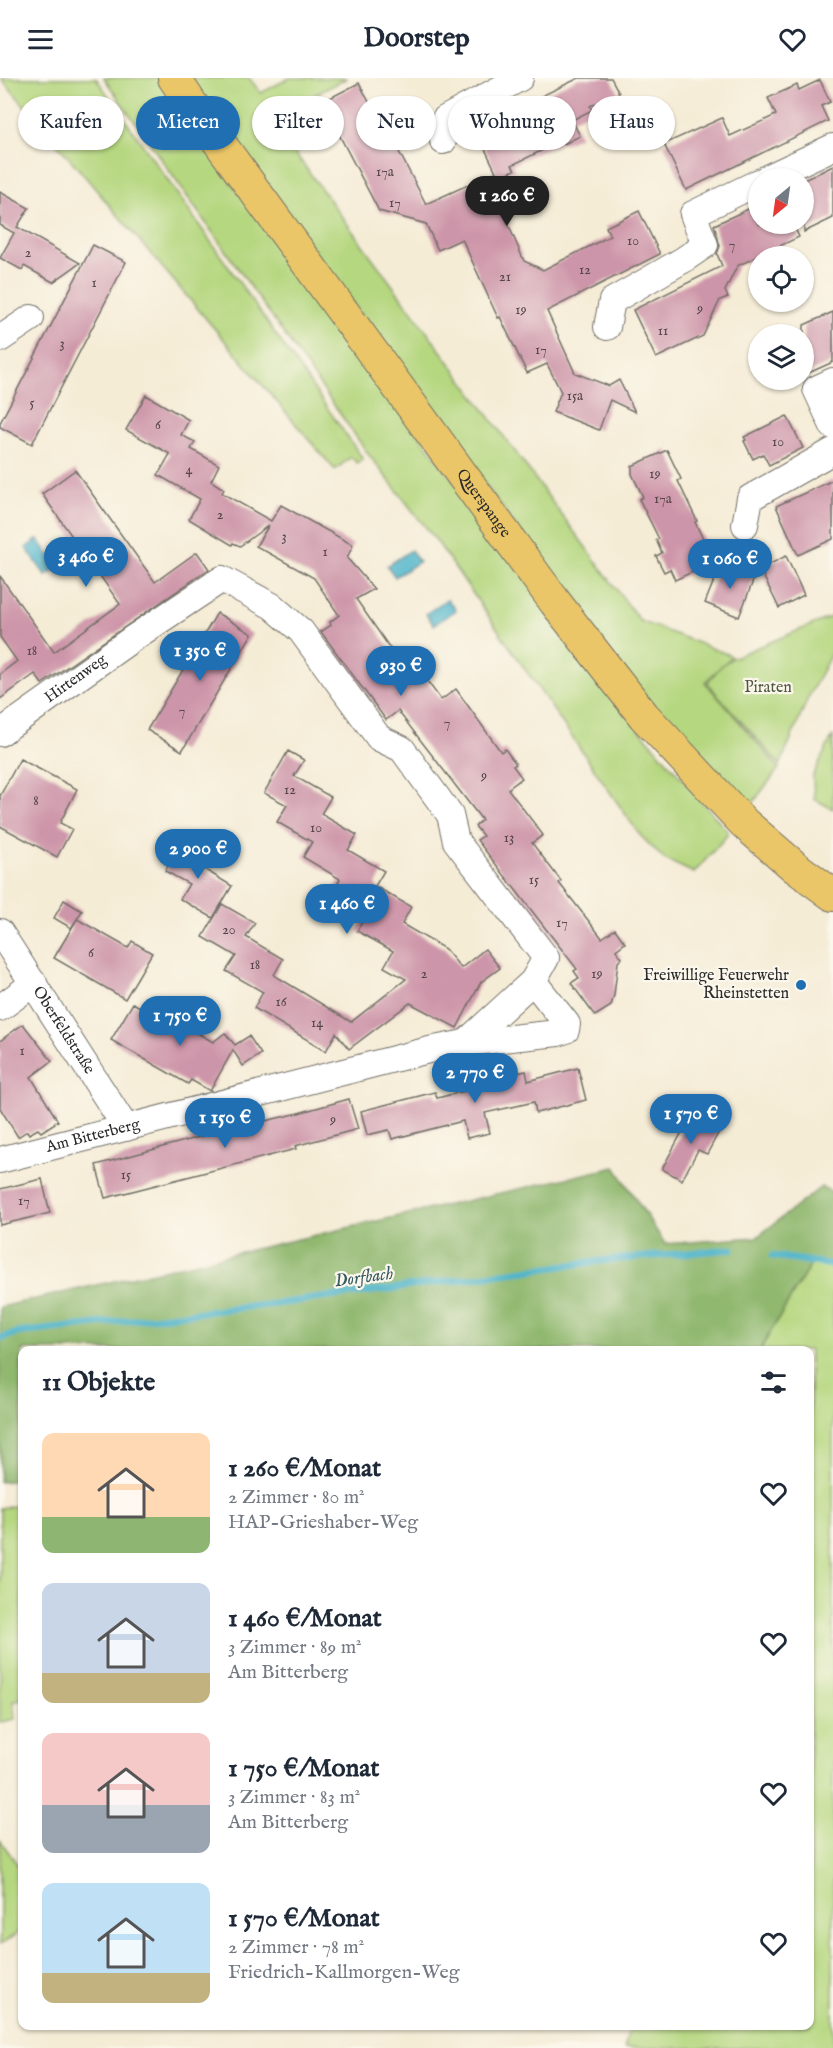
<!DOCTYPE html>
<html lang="de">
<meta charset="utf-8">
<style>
:root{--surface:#fff;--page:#f2f2f3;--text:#1f2937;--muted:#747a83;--accent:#1f6fb2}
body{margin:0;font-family:"IM FELL English",serif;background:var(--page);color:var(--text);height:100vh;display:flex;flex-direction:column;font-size:22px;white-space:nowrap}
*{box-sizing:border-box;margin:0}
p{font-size:20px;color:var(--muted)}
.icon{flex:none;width:33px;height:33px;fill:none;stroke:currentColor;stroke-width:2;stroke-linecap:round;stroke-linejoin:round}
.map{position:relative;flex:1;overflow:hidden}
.details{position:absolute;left:18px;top:1268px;width:796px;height:684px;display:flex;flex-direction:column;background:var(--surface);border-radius:12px;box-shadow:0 2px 4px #0004}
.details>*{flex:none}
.banner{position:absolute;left:18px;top:18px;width:798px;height:54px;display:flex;gap:12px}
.needle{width:39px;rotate:209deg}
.controls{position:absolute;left:748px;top:90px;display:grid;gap:12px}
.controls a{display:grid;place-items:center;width:66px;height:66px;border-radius:50%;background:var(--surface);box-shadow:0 2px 4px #0004;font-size:30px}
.price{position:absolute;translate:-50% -51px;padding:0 14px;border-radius:21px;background:var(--accent);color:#fff;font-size:20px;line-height:39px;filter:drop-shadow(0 2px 3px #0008)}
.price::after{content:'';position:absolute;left:50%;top:36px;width:18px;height:14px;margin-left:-9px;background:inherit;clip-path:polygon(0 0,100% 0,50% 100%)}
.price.current{background:#222;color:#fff}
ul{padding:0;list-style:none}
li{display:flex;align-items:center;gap:18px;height:150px;padding:0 24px}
li span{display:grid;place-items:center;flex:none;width:168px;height:120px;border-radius:12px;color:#555}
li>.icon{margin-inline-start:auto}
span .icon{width:72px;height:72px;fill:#fffc;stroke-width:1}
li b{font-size:26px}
h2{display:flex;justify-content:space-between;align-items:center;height:72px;padding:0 24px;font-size:26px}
.chip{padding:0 21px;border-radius:27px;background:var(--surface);box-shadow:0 2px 4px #0004;font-size:21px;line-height:54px}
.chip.current{background:var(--accent);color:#fff}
header{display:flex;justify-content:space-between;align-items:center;height:78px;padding:0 24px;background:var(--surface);font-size:27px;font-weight:700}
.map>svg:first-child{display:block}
.green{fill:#b5d77f;stroke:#708155;stroke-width:1.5}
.forest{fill:#90b86e;stroke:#5e724c;stroke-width:1.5}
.water{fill:#4ab2c9;stroke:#3a6e7a;stroke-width:1.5}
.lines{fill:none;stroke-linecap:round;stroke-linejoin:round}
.stream{stroke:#4ab2c9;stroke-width:7}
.building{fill:#cd95a9}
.minor-casing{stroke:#726f67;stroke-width:28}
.major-casing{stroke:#726f67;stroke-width:34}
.minor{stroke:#fff;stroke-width:26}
.major{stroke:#eac669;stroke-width:32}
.poi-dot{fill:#1f6fb2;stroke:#fbf7ec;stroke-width:2}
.labels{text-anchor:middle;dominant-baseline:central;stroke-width:4.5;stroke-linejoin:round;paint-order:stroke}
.number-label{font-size:14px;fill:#54464a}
.street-label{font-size:16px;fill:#2b2b2b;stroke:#fbf7ec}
.park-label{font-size:16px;fill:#4e5640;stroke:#fbf7ec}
.poi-label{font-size:16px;fill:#2b2b2b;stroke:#fbf7ec;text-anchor:end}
.water-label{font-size:18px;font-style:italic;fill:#365a62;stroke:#fbf7ec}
</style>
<header><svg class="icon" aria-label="menu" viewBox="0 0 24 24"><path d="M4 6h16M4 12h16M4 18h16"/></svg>Doorstep<svg class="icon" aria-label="heart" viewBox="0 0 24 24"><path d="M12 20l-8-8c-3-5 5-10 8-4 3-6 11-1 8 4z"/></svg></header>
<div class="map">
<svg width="833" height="1970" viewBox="0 0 833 1970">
<rect width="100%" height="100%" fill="#fbf7ec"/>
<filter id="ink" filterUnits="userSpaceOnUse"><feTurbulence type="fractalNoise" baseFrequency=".0167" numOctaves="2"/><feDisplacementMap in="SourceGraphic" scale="12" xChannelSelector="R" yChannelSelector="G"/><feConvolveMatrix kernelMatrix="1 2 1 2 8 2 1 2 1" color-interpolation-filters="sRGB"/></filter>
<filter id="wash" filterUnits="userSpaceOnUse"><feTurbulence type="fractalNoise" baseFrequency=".008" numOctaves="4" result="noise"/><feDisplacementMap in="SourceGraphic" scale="24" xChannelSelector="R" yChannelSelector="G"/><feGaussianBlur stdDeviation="1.35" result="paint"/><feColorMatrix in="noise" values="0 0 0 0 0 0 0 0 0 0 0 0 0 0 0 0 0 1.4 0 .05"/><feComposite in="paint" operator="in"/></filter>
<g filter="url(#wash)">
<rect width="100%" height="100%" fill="#f5ecd6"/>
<g class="green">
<path d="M1 0H96L363 381 357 385 351 379 335 392Z"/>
<path d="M104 0H158L190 49 634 645 729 755 694 795 664 781 639 756 438 465 369 377Z"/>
<path d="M187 0H249L261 15 289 0H347L307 21 275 48 640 543 730 577 731 579 705 604 779 690 749 730 631 605Z"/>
<path d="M833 538V572L808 620 780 687 707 605 721 588 732 580Z"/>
<path d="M833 657V731L814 721 813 697Z"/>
<path d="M813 1182 833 1190V1970H625L629 1947H810V1272H760Z"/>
<path d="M22 1427V1621L13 1622 15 1641 0 1644V1430Z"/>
<path d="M0 1762 22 1793V1852L0 1867Z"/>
</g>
<path class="forest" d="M615 1089 665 1166 757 1159 821 1109 833 1114V1190L813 1182 760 1272H22V1402L0 1404V1229Z"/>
<g class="water">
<path d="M38 461 58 489 46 498 26 470Z"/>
<path d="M411 472 419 484 395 499 387 488Z"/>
<path d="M447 521 456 532 434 547 426 536Z"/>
</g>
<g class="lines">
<g class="stream">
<path d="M772 1178 833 1187"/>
<path d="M0 1261 17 1255 276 1226 600 1183 732 1171"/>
</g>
</g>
<g id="blocks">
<g class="building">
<path d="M579 0H611L619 15 590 28 592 32 572 42 580 58 564 66 563 64 549 69 512 87 515 92 499 99 505 113 496 118 524 183 543 192 610 158 606 149 639 133 660 176 547 233 575 295 609 308 619 302 635 334 610 322 599 352 553 334 561 314 547 286 527 295 500 239 498 240 462 161 438 172 426 146 379 133 322 24 359 5 376 37 379 35 426 126 496 94 475 50Z"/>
<path d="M820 2 830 24 821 28 828 43 686 112 664 66 722 40 730 58 776 37 768 20 797 7 799 12Z"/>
<path d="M833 88V140L804 154V102Z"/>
<path d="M0 114 29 130 17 149 80 185 53 204 24 188 22 192 0 180 14 155 0 147Z"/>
<path d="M759 126V146H793L799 159 737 188 725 213 728 219 720 222 703 258 656 280 633 232 722 188 717 176 720 168 714 147Z"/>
<path d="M93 167 126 184 32 366 0 349V345Z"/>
<path d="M833 234V284L804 297V247Z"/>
<path d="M146 317 189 342 181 357 195 364 191 371 219 387 211 403 224 411 222 415 271 443 281 427 353 467 347 480 374 511 356 521 398 582 407 575 441 622 456 611 501 674 505 671 516 686 513 688 522 700 508 711 543 757 532 765 561 803 559 805 602 860 615 851 625 865 616 872 622 880 618 884 614 917 611 928 595 938 571 905 579 900 574 893 577 891 477 762 483 758 475 748 482 742 398 633 386 642 321 554 331 547 330 544 339 537 314 500 256 468 269 447 240 468 233 465 232 467 189 441 200 421 158 397 170 376 126 352Z"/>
<path d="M787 338 803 370 769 387 763 376 753 381 744 363 746 362 744 359Z"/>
<path d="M667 372 681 401 678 403 697 443 695 444 714 484 675 502 670 491 664 494 656 478 662 475 656 462 659 461 639 421 643 419 632 396V388Z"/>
<path d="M75 392 155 504 197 474 209 491 42 606 35 596 0 621V596L17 583 0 559V498L54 574 120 526 42 416Z"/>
<path d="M833 402V461L798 477 776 428Z"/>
<path d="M786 478 804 517 779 530 760 491Z"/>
<path d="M721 485 755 498 739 539 705 525Z"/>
<path d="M217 535 252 556 182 673 147 652Z"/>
<path d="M288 673 304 682 294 698 331 719 321 736 357 757 348 772 384 793 375 808 411 829 402 846 445 871 461 890 485 871 500 890 481 904 457 950 410 925 349 971 336 955 326 973 254 930 263 914 226 893 236 878 203 859 222 826 255 845 246 859 283 881 274 897 351 944 406 901 384 889 393 873 357 853 366 837 331 817 340 801 303 779 312 764 277 744 287 727 264 715Z"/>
<path d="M20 681 77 711 60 745 72 751 57 779 0 748V718Z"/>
<path d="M183 761 207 775 199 788 232 808 213 840 180 821 189 806 165 793Z"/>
<path d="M64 822 82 833 77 841 128 870 132 863 152 875 125 921 54 880 77 841 71 850 54 840Z"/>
<path d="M133 925 166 944 170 939 213 964 225 955 235 967 249 958 261 976 243 988 233 972 210 1013 191 1002 188 1006 111 962Z"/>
<path d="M23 946 52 983 31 999 58 1043 41 1054 38 1051 29 1056 27 1053 18 1059 0 1030V963Z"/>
<path d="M578 990 586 1022 536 1035 534 1024 485 1035 490 1055 467 1060 463 1043 392 1061 389 1052 367 1057 361 1033 435 1014 437 1020 478 1010 477 1004 526 993 528 1003Z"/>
<path d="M349 1021 358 1051 295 1068 296 1071 105 1120 96 1087 218 1054 295 1036Z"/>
<path d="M693 1034 721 1050 707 1076 698 1072 682 1102 662 1091Z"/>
<path d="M42 1101 50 1135 0 1147V1111Z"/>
</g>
</g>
</g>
<g filter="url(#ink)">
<use href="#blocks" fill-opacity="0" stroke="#726f67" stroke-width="1.5"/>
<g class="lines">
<g class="minor-casing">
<g id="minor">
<path d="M443 63 445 41 520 0"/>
<path d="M767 100 833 69"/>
<path d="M607 249 612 223 683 182 705 167 693 136 759 104"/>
<path d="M0 261 31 240"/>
<path d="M833 303 816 311 833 348"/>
<path d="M745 447 750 420 833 373"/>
<path id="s1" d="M0 655 132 561 222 501 272 528 301 553 379 660 402 671 450 737 456 763 546 880 533 903 465 965"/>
<path id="s2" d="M0 854 126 1050"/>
<path d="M0 930 34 905"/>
<path id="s3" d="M0 1082 429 972 465 965 558 955 566 952 567 946 533 903"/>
</g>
</g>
<g class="major-casing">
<g id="major">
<path id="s4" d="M174 0 197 34 555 524 644 638 745 746 795 789 833 817"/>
</g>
</g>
<use href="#minor" class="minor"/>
<use href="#major" class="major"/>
</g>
</g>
<circle class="poi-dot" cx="801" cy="907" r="6"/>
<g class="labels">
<g class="number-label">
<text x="385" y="94">17a</text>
<text x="395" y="125">17</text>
<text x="633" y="163">10</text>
<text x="732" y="167">7</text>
<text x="28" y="175">2</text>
<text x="585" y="192">12</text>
<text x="505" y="199">21</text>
<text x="94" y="205">1</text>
<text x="700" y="231">9</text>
<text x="521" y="232">19</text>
<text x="663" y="253">11</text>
<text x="62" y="266">3</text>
<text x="541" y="272">17</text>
<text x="575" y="318">15a</text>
<text x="32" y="325">5</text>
<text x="158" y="347">6</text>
<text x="778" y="364">10</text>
<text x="189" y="392">4</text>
<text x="655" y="396">19</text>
<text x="663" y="421">17a</text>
<text x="220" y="437">2</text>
<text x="284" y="459">3</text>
<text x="325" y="474">1</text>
<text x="32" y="573">18</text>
<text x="182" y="633">7</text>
<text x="447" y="645">7</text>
<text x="484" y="698">9</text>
<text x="290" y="712">12</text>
<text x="36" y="723">8</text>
<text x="316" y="750">10</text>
<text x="509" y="760">13</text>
<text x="534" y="802">15</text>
<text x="562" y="845">17</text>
<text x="229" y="852">20</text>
<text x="91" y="875">6</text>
<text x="255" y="887">18</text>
<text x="424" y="896">2</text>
<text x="597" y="896">19</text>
<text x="281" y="924">16</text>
<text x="317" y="945">14</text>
<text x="22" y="973">1</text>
<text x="333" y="1042">9</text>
<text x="126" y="1097">15</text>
<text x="24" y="1123">17</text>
</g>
<g class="street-label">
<text stroke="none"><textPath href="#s4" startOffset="526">Querspange</textPath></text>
<text stroke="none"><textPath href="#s1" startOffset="93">Hirtenweg</textPath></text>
<text stroke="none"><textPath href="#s2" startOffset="117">Oberfeldstraße</textPath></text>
<text stroke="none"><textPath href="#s3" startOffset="96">Am Bitterberg</textPath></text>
</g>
<g class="park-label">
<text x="768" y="610">Piraten</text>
</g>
<g class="poi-label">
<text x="789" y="898">Freiwillige Feuerwehr<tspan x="789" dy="18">Rheinstetten</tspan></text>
</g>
<g class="water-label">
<text transform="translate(364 1200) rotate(-8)">Dorfbach</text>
</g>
</g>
</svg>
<div class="controls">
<a><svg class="needle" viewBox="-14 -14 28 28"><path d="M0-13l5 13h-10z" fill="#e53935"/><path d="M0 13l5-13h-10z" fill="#747a83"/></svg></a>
<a><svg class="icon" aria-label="locate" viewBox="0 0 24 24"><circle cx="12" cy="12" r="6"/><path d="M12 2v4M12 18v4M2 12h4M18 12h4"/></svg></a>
<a><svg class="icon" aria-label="layers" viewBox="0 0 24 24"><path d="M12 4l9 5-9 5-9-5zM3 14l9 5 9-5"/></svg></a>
</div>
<b class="price current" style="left:507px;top:149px">1 260 €</b>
<b class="price" style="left:86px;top:510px">3 460 €</b>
<b class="price" style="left:730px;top:512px">1 060 €</b>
<b class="price" style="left:200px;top:604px">1 350 €</b>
<b class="price" style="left:401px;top:619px">930 €</b>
<b class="price" style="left:198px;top:802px">2 900 €</b>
<b class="price" style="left:347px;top:857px">1 460 €</b>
<b class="price" style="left:180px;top:969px">1 750 €</b>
<b class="price" style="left:475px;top:1026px">2 770 €</b>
<b class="price" style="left:691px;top:1067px">1 570 €</b>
<b class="price" style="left:225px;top:1071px">1 150 €</b>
<div class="banner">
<a class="chip">Kaufen</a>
<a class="chip current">Mieten</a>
<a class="chip">Filter</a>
<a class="chip">Neu</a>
<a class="chip">Wohnung</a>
<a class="chip">Haus</a>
</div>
<section class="details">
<h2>11 Objekte<svg class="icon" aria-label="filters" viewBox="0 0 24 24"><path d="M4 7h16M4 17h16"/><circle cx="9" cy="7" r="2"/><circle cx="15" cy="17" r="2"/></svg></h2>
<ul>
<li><span style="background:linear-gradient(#ffd9b3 70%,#8fb573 0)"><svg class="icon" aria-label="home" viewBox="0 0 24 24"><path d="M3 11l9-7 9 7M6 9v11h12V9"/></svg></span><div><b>1 260 €/Monat</b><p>2 Zimmer · 80 m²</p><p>HAP-Grieshaber-Weg</p></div><svg class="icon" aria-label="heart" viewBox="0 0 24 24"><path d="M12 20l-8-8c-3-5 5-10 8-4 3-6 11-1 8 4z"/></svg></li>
<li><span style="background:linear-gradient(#c9d6e8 75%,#c2b280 0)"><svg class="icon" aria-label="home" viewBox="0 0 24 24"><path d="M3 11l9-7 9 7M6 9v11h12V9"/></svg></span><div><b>1 460 €/Monat</b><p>3 Zimmer · 89 m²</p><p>Am Bitterberg</p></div><svg class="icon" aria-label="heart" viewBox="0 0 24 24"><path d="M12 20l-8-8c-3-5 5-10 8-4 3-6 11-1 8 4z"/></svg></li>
<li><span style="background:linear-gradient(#f6c9c9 60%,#9aa5b1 0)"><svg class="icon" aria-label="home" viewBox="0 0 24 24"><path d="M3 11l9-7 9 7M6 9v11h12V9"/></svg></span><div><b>1 750 €/Monat</b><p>3 Zimmer · 83 m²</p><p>Am Bitterberg</p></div><svg class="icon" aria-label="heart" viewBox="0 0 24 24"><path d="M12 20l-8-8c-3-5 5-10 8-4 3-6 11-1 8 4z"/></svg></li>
<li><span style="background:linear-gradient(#bfe0f5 75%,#c2b280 0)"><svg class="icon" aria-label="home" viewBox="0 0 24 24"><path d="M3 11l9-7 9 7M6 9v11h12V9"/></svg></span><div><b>1 570 €/Monat</b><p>2 Zimmer · 78 m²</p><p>Friedrich-Kallmorgen-Weg</p></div><svg class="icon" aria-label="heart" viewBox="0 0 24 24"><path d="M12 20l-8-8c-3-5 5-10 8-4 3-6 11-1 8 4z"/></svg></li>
</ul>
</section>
</div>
